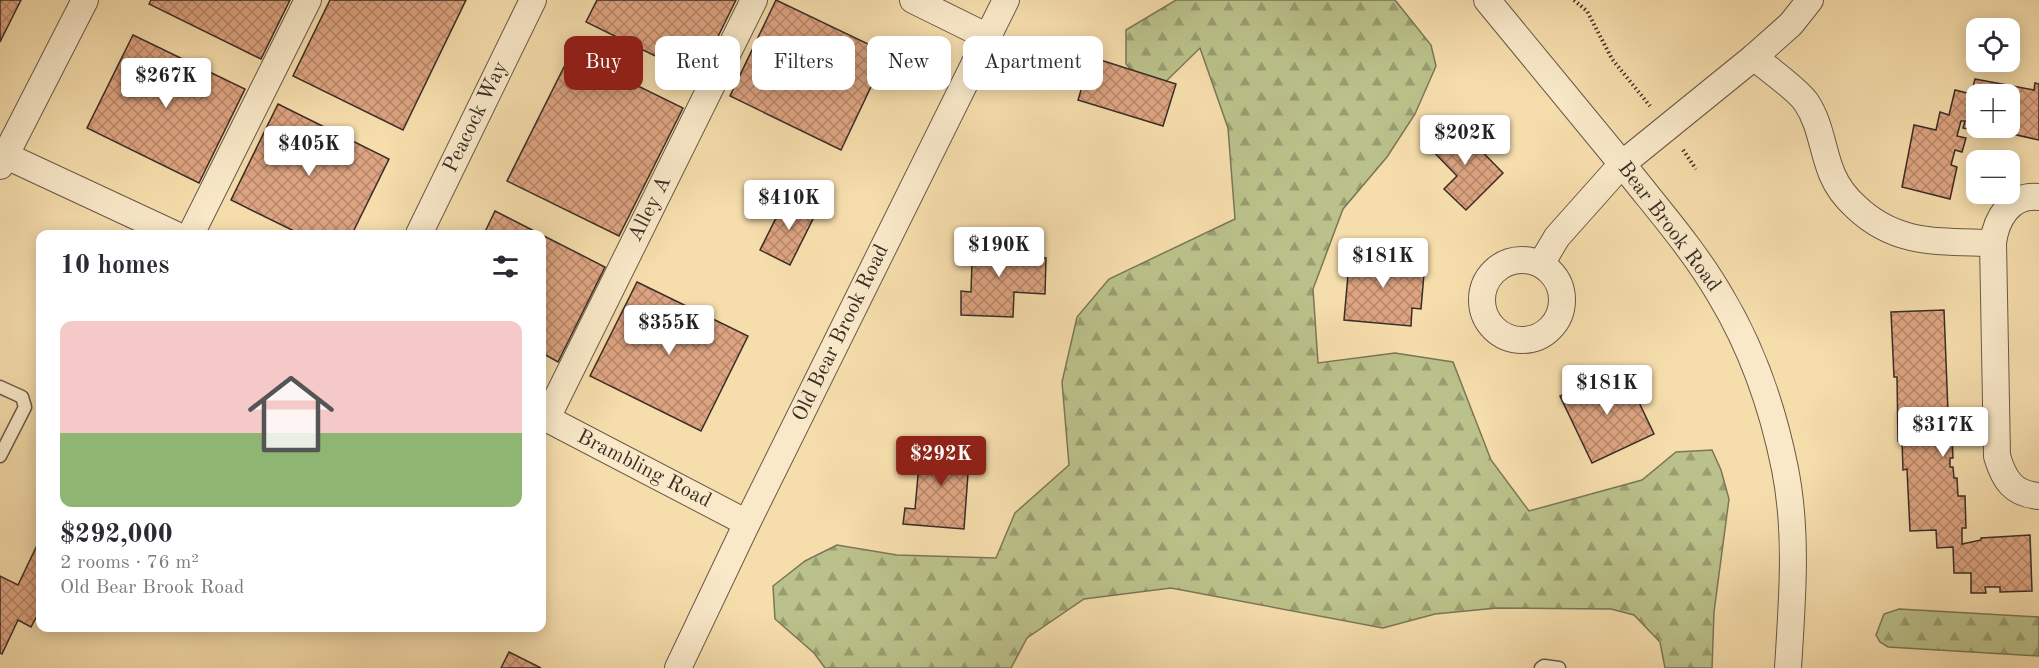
<!DOCTYPE html>
<meta charset="utf-8">
<style>
:root{--surface:#fff;--page:#f7f7f7;--text:#2b2b33;--muted:#7c7c81;--accent:#8f2418}
body{margin:0;font-family:"Old Standard TT",serif;background:var(--page);color:var(--text);height:100vh;display:flex;flex-direction:column;font-size:22px;white-space:nowrap}
*{box-sizing:border-box;margin:0}
p{font-size:20px;color:var(--muted)}
.icon{flex:none;width:33px;height:33px;fill:none;stroke:currentColor;stroke-width:2;stroke-linecap:round;stroke-linejoin:round}
.map{position:relative;flex:1;overflow:hidden}
.panel{position:absolute;left:36px;top:230px;width:510px;height:402px;display:flex;flex-direction:column;background:var(--surface);border-radius:12px;box-shadow:0 3px 15px #0003}
.panel>*{flex:none}
.hud{position:absolute;left:564px;top:36px;width:570px;height:54px;display:flex;gap:12px}
.buttons{position:absolute;left:1966px;top:18px;display:grid;gap:12px}
.buttons a{display:grid;place-items:center;width:54px;height:54px;border-radius:12px;background:var(--surface);box-shadow:0 3px 15px #0003;font-size:30px}
.price{position:absolute;translate:-50% -51px;padding:0 14px;border-radius:6px;background:#fff;color:#222;font-size:20px;line-height:39px;filter:drop-shadow(0 2px 3px #0008)}
.price::after{content:'';position:absolute;left:50%;top:36px;width:18px;height:14px;margin-left:-9px;background:inherit;clip-path:polygon(0 0,100% 0,50% 100%)}
.price.current{background:var(--accent);color:#fff}
ul{padding:0;list-style:none}
li{display:grid;align-content:center;gap:12px;height:318px;padding:0 24px}
li span{display:grid;place-items:center;height:186px;border-radius:12px;color:#555}
li>.icon{margin-inline-start:auto}
span .icon{width:108px;height:108px;fill:#fffc;stroke-width:1}
li b{font-size:26px}
h2{display:flex;justify-content:space-between;align-items:center;height:72px;padding:0 24px;font-size:26px}
.tag{padding:0 21px;border-radius:12px;background:var(--surface);box-shadow:0 3px 15px #0003;font-size:21px;line-height:54px}
.tag.current{background:var(--accent);color:#fff}
.map>svg:first-child{display:block}
.forest{fill:url(#forest-firs);stroke:#7a7758;stroke-width:1.5}
.building{fill:url(#building-cross-hatch);stroke:#3a2d27;stroke-width:1.5;fill-rule:evenodd}
.lines{fill:none;stroke-linecap:round;stroke-linejoin:round}
.lane-casing{stroke:#695948;stroke-width:15}
.street-casing{stroke:#695948;stroke-width:28}
.path{stroke:#3a2d27;stroke-width:4;stroke-dasharray:1.5 3;stroke-linecap:butt}
.lane{stroke:#f9e9c9;stroke-width:12}
.street{stroke:#f9e9c9;stroke-width:26}
.labels{text-anchor:middle;dominant-baseline:central;stroke-width:4.5;stroke-linejoin:round;paint-order:stroke}
.street-label{font-size:21px;fill:#3a2d27;stroke:#f9e9c9}
</style>
<div class="map">
<svg width="2039" height="668" viewBox="0 0 2039 668">
<defs>
<pattern id="forest-firs" width="22" height="20" patternUnits="userSpaceOnUse" patternTransform="scale(1.5)"><rect width="22" height="20" fill="#bbc18a"/><path d="M5 1l3.5 6h-7zM16 11l3.5 6h-7z" fill="#999d71"/></pattern>
<pattern id="building-cross-hatch" width="8" height="8" patternUnits="userSpaceOnUse" patternTransform="scale(1.5)"><rect width="8" height="8" fill="#dea481"/><path d="M0 0l8 8M0 8l8-8" fill="none" stroke="#b5866a"/></pattern>
</defs>
<rect width="100%" height="100%" fill="#f6ddac"/>
<filter id="stains"><feTurbulence type="fractalNoise" baseFrequency=".00333" numOctaves="4"/><feColorMatrix values="0 0 0 0 .2 0 0 0 0 .09 0 0 0 0 .02 0 0 0 .5 -.17"/></filter>
<radialGradient id="worn" r=".72"><stop offset=".6" stop-color="#630" stop-opacity="0"/><stop offset="1" stop-color="#630" stop-opacity=".3"/></radialGradient>
<g class="forest">
<path d="M1176 0H1395L1431 45 1436 66 1415 114 1387 157 1343 209 1313 289 1318 363 1395 353 1453 362 1491 460 1529 511 1642 480 1676 452 1712 450 1721 470 1729 499 1714 612 1712 668H1665L1660 642 1634 615 1611 609 1497 608 1435 614 1383 628 1171 588 1084 599 1027 638 1011 668H825L814 653 775 619 773 586 805 561 837 545 897 555 996 558 1015 513 1069 465 1062 382 1077 317 1109 279 1235 219 1228 128 1200 48 1153 94 1126 64V30Z"/>
<path d="M1899 609 2039 617V656L1888 647 1880 642 1876 635 1884 614Z"/>
</g>
<g class="building">
<path d="M0 0H21L0 42Z"/>
<path d="M151 0H290L261 59 149 4Z"/>
<path d="M330 0H466L403 130 293 76Z"/>
<path d="M597 0H736L698 77 586 22Z"/>
<path d="M776 0 887 53 841 150 730 96Z"/>
<path d="M133 35 245 89 199 183 87 128Z"/>
<path d="M571 53 683 108 619 236 507 181Z"/>
<path d="M1091 57 1176 84 1163 126 1078 100Z"/>
<path d="M1975 79 2034 90 2035 83 2039 84V140L1994 130 1993 135 1963 128 1965 121H1961L1957 136 1966 138 1962 152 1955 150 1951 165 1957 167 1950 199 1902 187 1914 125 1936 130 1940 112 1949 115 1955 90 1971 94ZM1977 94H2010V128H1977Z"/>
<path d="M278 104 389 159 352 234H300L231 200Z"/>
<path d="M1453 122 1503 173 1466 210 1444 189 1457 176 1428 146Z"/>
<path d="M787 196 817 211 790 265 760 250Z"/>
<path d="M495 211 540 234H484Z"/>
<path d="M973 232 1003 233 1002 257 1046 258 1045 294 1014 292 1013 317 961 315V291L971 292Z"/>
<path d="M542 235 605 267 558 362 542 353Z"/>
<path d="M1350 252 1416 258 1415 273 1424 274 1421 309 1412 308 1411 326 1344 320Z"/>
<path d="M637 282 748 336 701 431 590 376Z"/>
<path d="M1944 310 1949 437H1952L1953 458H1950V467H1953L1954 478H1957L1958 496H1965L1966 528H1962V544L1981 540V538L2030 535 2032 591 2000 592V587H1985L1986 593H1971V573H1954L1953 547 1937 548 1936 530 1910 531 1907 469 1903 470 1902 441H1898L1897 377H1894L1891 312Z"/>
<path d="M1607 373 1610 381 1625 373 1654 434 1592 463 1560 396Z"/>
<path d="M921 442 970 446 964 529 903 524 905 508 915 509Z"/>
<path d="M40 539V615L38 614 31 627 18 620 2 654 0 653V576L18 585Z"/>
<path d="M509 652 541 668H501Z"/>
</g>
<g class="lines">
<g class="lane-casing">
<g id="lane">
<path d="M0 387 22 397 25 407 0 456"/>
<path d="M1541 668 1544 666 1559 668"/>
</g>
</g>
<g class="street-casing">
<g id="street">
<path d="M913 0 988 37"/>
<path d="M1487 0C1535 58 1583 117 1631 175 1662 214 1695 252 1720 295 1752 348 1773 409 1785 469 1798 534 1792 602 1788 668"/>
<path d="M1754 57C1767 68 1797 89 1806 102 1821 124 1822 150 1832 174 1837 186 1846 198 1856 207 1897 246 1940 241 1993 243"/>
<path d="M0 153 174 234"/>
<path d="M0 166 85 0"/>
<path d="M2039 197C2010 194 1996 219 1993 243L1997 456C2004 480 2013 494 2039 496"/>
<path d="M191 234 308 0"/>
<path d="M419 234 533 0"/>
<circle cx="1522" cy="300" r="40"/>
<path d="M1541 264 1557 237 1622 164 1754 57 1791 24 1810 0"/>
<path d="M542 416 747 523"/>
<path d="M547 418 754 0"/>
<path d="M678 668 747 523 1006 0"/>
</g>
</g>
<g class="path">
<path d="M1574 0 1587 11 1612 59 1650 106"/>
<path d="M1683 150 1696 169"/>
</g>
<use href="#lane" class="lane"/>
<use href="#street" class="street"/>
</g>
<g class="labels">
<g class="street-label">
<text transform="translate(476 117) rotate(-64)">Peacock Way</text>
<text transform="translate(650 209) rotate(-63)">Alley A</text>
<text transform="translate(1669 227) rotate(53)">Bear Brook Road</text>
<text transform="translate(841 333) rotate(-64)">Old Bear Brook Road</text>
<text transform="translate(644 469) rotate(27)">Brambling Road</text>
</g>
</g>
<rect width="100%" height="100%" filter="url(#stains)"/>
<rect width="100%" height="100%" fill="url(#worn)"/>
</svg>
<div class="buttons">
<a><svg class="icon" aria-label="locate" viewBox="0 0 24 24"><circle cx="12" cy="12" r="6"/><path d="M12 2v4M12 18v4M2 12h4M18 12h4"/></svg></a>
<a>+</a>
<a>−</a>
</div>
<b class="price" style="left:166px;top:109px">$267K</b>
<b class="price" style="left:1465px;top:166px">$202K</b>
<b class="price" style="left:309px;top:177px">$405K</b>
<b class="price" style="left:789px;top:231px">$410K</b>
<b class="price" style="left:999px;top:278px">$190K</b>
<b class="price" style="left:1383px;top:289px">$181K</b>
<b class="price" style="left:669px;top:356px">$355K</b>
<b class="price" style="left:1607px;top:416px">$181K</b>
<b class="price" style="left:1943px;top:458px">$317K</b>
<b class="price current" style="left:941px;top:487px">$292K</b>
<div class="hud">
<a class="tag current">Buy</a>
<a class="tag">Rent</a>
<a class="tag">Filters</a>
<a class="tag">New</a>
<a class="tag">Apartment</a>
</div>
<section class="panel">
<h2>10 homes<svg class="icon" aria-label="filters" viewBox="0 0 24 24"><path d="M4 7h16M4 17h16"/><circle cx="9" cy="7" r="2"/><circle cx="15" cy="17" r="2"/></svg></h2>
<ul>
<li><span style="background:linear-gradient(#f6c9c9 60%,#8fb573 0)"><svg class="icon" aria-label="home" viewBox="0 0 24 24"><path d="M3 11l9-7 9 7M6 9v11h12V9"/></svg></span><div><b>$292,000</b><p>2 rooms · 76 m²</p><p>Old Bear Brook Road</p></div></li>
</ul>
</section>
</div>
